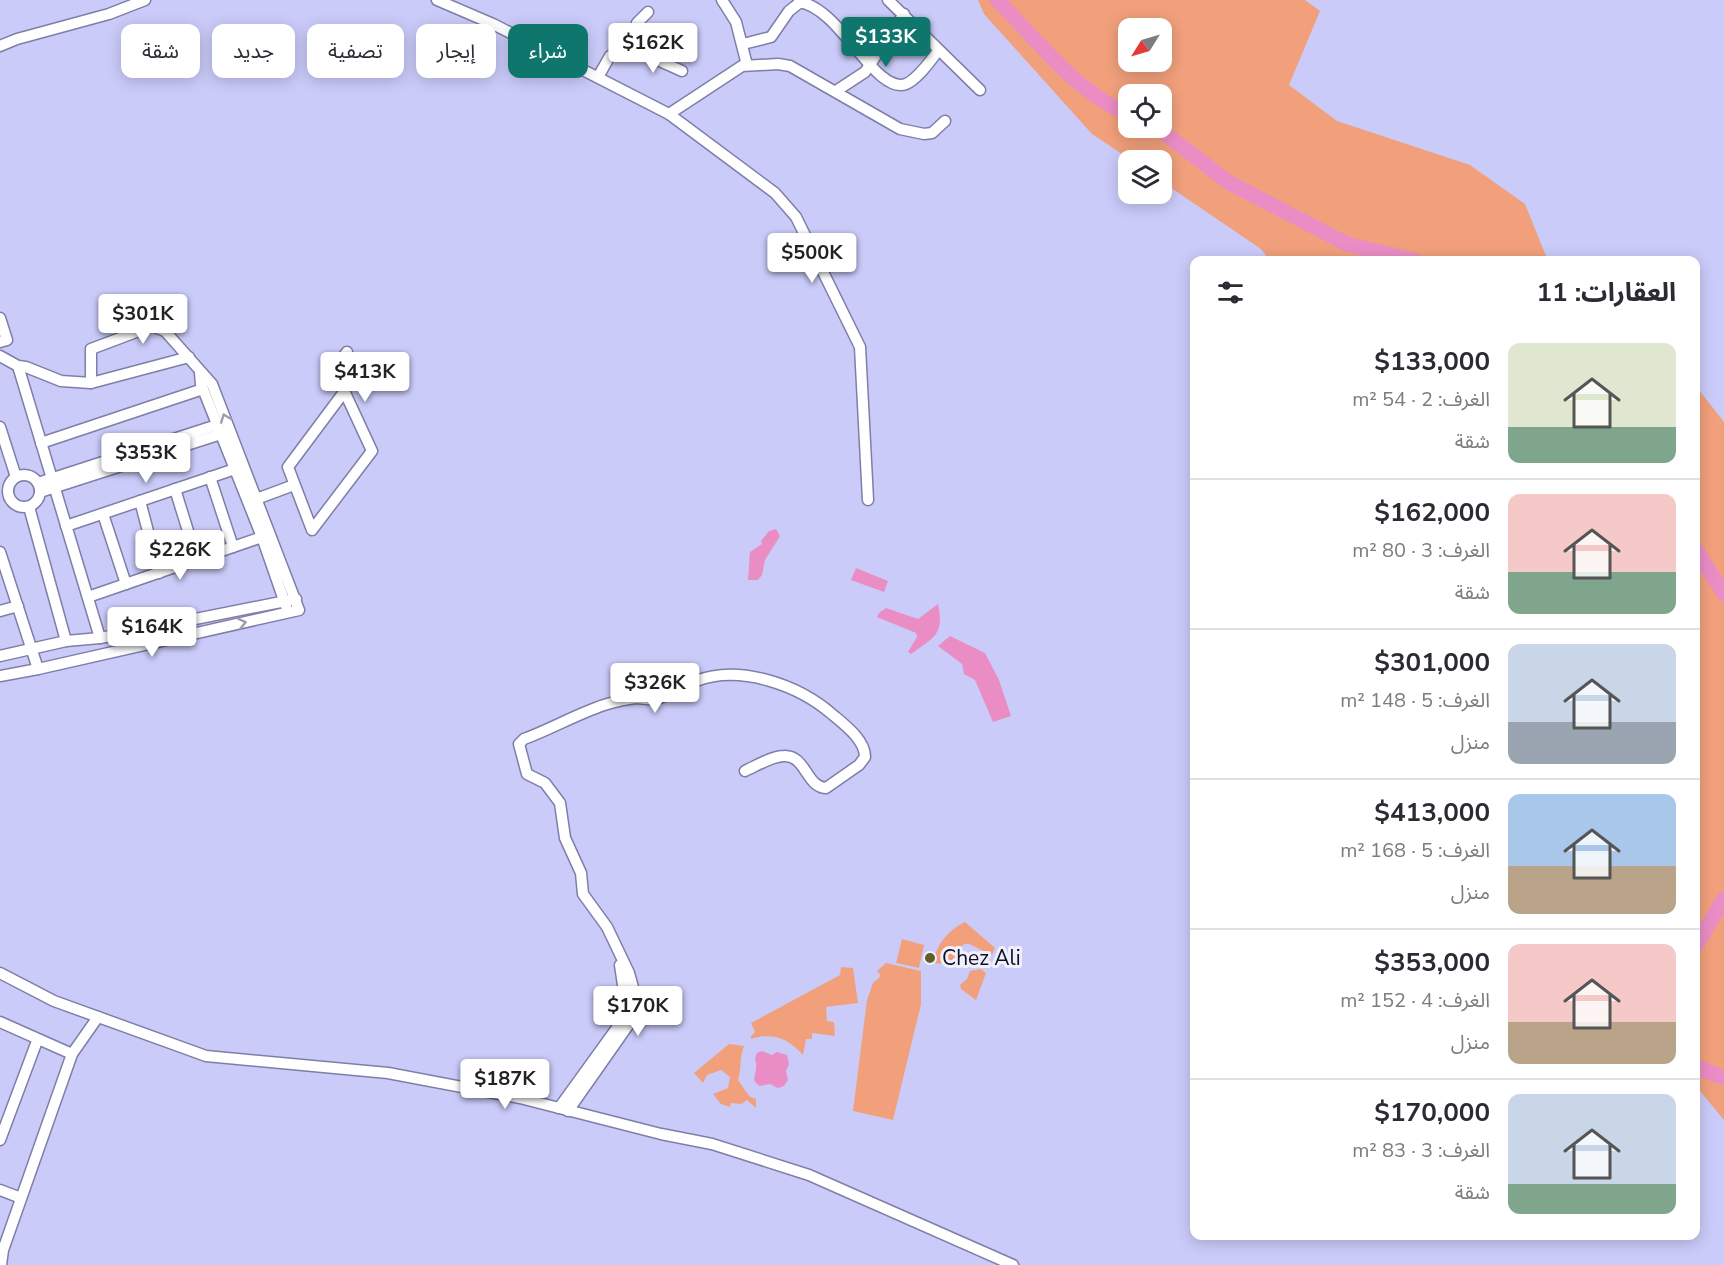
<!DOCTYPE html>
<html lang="ar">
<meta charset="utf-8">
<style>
:root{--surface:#fff;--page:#f7f7f7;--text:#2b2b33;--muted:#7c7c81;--line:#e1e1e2;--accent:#0f766e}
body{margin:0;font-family:"Nunito Sans","Noto Sans Arabic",sans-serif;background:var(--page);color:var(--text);direction:rtl;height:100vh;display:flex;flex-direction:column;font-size:22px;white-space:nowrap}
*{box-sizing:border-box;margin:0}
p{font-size:20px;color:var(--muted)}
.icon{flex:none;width:33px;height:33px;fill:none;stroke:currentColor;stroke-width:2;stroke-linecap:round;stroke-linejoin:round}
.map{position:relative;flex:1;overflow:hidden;direction:ltr}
.details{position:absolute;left:1190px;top:256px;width:510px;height:984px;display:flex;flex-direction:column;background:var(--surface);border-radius:12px;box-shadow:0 3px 15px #0003;direction:rtl}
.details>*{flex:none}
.top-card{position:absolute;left:18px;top:24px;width:570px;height:54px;direction:rtl;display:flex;gap:12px}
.needle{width:39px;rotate:233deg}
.controls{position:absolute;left:1118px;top:18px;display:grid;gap:12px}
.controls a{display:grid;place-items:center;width:54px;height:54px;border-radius:12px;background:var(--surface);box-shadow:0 3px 15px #0003;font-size:30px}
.price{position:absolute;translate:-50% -51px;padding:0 14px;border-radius:6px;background:#fff;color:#222;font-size:20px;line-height:39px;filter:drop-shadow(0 2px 3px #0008)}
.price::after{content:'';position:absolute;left:50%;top:36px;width:18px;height:14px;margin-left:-9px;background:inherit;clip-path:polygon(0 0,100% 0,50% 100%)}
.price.on{background:var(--accent);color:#fff}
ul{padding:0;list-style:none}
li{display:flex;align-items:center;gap:18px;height:150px;padding:0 24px}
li+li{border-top:2px solid var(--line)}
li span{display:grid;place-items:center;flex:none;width:168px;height:120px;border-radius:12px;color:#555}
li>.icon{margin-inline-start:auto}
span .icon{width:72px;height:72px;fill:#fffc;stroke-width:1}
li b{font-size:26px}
h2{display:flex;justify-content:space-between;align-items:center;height:72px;padding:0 24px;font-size:26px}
.pill{padding:0 21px;border-radius:12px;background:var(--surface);box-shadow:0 3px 15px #0003;font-size:21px;line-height:54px}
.pill.on{background:var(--accent);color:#fff}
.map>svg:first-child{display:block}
.green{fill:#f2a07c;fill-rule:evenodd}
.water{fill:#eb8dc5}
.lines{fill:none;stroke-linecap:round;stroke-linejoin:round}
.river{stroke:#eb8dc5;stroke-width:15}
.minor-casing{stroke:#7e7ea8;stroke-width:13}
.minor{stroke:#fff;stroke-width:10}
.oneway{stroke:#9f9fa5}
.poi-dot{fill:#615d29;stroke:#efeffd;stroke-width:2}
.labels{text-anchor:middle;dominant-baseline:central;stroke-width:6;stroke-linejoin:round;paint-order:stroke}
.poi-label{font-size:21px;fill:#100f1e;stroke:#efeffd;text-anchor:start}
</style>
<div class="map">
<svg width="1724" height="1265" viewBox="0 0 1724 1265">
<rect width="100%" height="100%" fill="#cacbf9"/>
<g class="green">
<path d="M978 0H1305L1320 11 1289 85 1337 121 1470 165 1525 204 1548 261H1270L1261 249 1161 181V160H1131L1092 134 984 14ZM1128 28H1161V62H1128ZM1128 94H1161V128H1128Z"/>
<path d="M1695 385 1724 422V1120L1695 1085Z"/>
<path d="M965 922 995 948 992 955 969 944H964L959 949 954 962 946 964 933 963C937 944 947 931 965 922Z"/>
<path d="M902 939 924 945 919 968 896 963Z"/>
<path d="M886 963 921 971V1004L893 1120 853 1111 867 1000 873 983 881 976 877 971Z"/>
<path d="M841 967 853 968 858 1003 826 1007 827 1021 834 1022 835 1036 812 1033V1039H806L803 1055C788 1038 773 1032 751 1039V1036L755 1032 751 1023 840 975Z"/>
<path d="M981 969 986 973 976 1000 961 989 960 985 967 979 970 971Z"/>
<path d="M729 1044 744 1046C739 1058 742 1068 738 1080L750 1097 756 1099V1108L747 1100 741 1104 731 1103 730 1107 721 1104 713 1094 728 1088 730 1077 721 1070 707 1075 703 1083 694 1073Z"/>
</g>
<g class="water">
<path d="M776 529 780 536 765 560 762 575 758 580H748L750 552 762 544 761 541 769 531Z"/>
<path d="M856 568 888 581 884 592 851 580Z"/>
<path d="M938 604C945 635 933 638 911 654L908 652 917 637 916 633 877 617 879 613 886 608 918 619Z"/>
<path d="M950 636 985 653 999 680 1011 716 993 722 975 680 964 674 962 664 938 646Z"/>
<path d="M762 1051 772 1055 777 1052 787 1055 789 1064 786 1071 788 1080 784 1086 778 1088 770 1084 760 1086C750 1080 756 1077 756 1068 757 1061 753 1060 757 1053Z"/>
</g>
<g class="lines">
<g class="river">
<path d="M997 0C1037 39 1075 92 1128 114"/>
<path d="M1158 128 1228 182 1347 244 1416 261"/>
<path d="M1695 548 1724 594"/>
<path d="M1695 947 1724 899"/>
<path d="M1695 1066 1724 1078"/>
</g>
<g class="minor-casing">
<g id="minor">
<path d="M437 0 493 24 669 114 775 193 796 217 860 347 868 500"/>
<path d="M722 0 736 22 747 65"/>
<path d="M888 0 980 90"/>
<path d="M799 2C840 7 875 95 906 84 918 79 930 61 938 51"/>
<path d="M743 44 771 37 789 11 803 0"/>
<path d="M0 46 17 39 109 14 145 0"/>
<path d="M628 50 631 48 682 71"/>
<path d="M598 77 610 56 628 50 635 40 637 23 648 12"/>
<path d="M836 91 865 72 904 14"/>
<path d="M669 114 742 66 778 64 790 66 900 129 924 134 932 133 945 121"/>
<path d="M0 318 7 340 0 342"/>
<path d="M0 356 18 366 26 367 61 381 91 383 189 357"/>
<path d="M18 366 100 638"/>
<path d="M200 373 201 384 262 537 286 606"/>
<path d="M344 392 288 467 312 530 372 451 334 369 347 352"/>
<path d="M0 427 16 477"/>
<path d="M41 443 203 389"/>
<circle cx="24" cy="491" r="16"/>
<path d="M210 477 233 547"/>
<path d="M38 483 217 425"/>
<path d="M175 489 197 560"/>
<path d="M40 492 221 434"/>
<path d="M140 501 159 573"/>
<path d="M251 501 294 485"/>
<path d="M29 507 66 641"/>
<path d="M103 514 126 584"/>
<path d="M66 526 235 469"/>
<path d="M0 552 38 669"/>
<path d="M88 597 262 537"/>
<path d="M0 611 18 606"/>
<path d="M0 656 66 641 100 638 296 599"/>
<path d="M0 676 38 669 299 610 212 384 165 331 152 326 91 349V383"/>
<path d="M0 973 54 1001 206 1056 388 1073 520 1098 661 1134 712 1144 809 1175 1013 1265"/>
<path d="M0 1022 72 1054"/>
<path d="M559 1108 624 1018 626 1005 620 965"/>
<path d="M568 1111 634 1017 636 1008 634 991 629 973 607 927 583 894 581 873 565 838 560 803 545 783 527 774 519 744 524 739C551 729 577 714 604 705 614 702 626 699 636 698 644 698 651 701 659 698 673 694 683 686 696 681 740 664 799 685 833 715 845 725 865 740 865 757L859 765 826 788C806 787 806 755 784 756 772 756 756 766 745 771"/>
<path d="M0 1140 37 1041"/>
<path d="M0 1190 21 1198"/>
<path d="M1 1265 3 1250 72 1054 98 1017"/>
</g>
</g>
<use href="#minor" class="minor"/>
</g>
<defs><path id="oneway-chevron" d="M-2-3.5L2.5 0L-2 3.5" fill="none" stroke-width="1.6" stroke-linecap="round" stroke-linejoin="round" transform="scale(1.5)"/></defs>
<g class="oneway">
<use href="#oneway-chevron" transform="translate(225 418) rotate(-111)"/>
<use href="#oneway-chevron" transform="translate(242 623) rotate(-13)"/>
</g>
<circle class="poi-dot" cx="930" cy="958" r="6"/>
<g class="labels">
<g class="poi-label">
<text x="942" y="958">Chez Ali</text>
</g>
</g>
</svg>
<div class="controls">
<a><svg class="needle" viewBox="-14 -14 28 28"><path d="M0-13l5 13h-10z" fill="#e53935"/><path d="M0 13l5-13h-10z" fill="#7c7c81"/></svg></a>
<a><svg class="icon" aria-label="locate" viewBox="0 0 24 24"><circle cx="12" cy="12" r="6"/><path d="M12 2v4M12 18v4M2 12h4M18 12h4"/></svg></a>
<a><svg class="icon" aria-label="layers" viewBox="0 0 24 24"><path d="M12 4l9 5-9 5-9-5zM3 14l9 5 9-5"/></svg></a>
</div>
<b class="price on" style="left:886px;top:68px">$133K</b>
<b class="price" style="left:653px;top:74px">$162K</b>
<b class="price" style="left:812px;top:284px">$500K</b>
<b class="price" style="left:143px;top:345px">$301K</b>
<b class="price" style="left:365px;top:403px">$413K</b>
<b class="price" style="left:146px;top:484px">$353K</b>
<b class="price" style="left:180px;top:581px">$226K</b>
<b class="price" style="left:152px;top:658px">$164K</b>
<b class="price" style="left:655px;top:714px">$326K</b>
<b class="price" style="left:638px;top:1037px">$170K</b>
<b class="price" style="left:505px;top:1110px">$187K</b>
<div class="top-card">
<a class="pill on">شراء</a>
<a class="pill">إيجار</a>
<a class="pill">تصفية</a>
<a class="pill">جديد</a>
<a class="pill">شقة</a>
</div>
<section class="details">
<h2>العقارات: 11<svg class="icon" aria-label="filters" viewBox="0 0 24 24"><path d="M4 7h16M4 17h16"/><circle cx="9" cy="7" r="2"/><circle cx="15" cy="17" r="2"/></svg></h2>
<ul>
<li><span style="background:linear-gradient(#dfe7d0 70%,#7fa58c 0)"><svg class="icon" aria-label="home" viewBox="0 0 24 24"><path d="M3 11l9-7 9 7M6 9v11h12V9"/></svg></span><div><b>$133,000</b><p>الغرف: 2 · 54 m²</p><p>شقة</p></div></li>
<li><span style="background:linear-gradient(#f6c9c9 65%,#7fa58c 0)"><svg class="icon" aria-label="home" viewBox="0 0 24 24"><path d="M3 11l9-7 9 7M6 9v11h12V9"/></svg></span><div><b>$162,000</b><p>الغرف: 3 · 80 m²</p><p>شقة</p></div></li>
<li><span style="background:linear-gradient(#c9d6e8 65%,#9aa5b1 0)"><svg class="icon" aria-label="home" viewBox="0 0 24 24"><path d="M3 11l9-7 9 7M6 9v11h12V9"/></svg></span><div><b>$301,000</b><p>الغرف: 5 · 148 m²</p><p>منزل</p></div></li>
<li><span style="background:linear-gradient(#a9c7e8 60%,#b9a48a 0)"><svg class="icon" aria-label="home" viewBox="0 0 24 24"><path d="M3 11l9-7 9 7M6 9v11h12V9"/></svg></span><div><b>$413,000</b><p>الغرف: 5 · 168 m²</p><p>منزل</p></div></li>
<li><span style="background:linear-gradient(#f6c9c9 65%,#b9a48a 0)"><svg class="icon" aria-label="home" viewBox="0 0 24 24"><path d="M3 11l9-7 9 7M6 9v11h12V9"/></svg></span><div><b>$353,000</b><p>الغرف: 4 · 152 m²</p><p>منزل</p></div></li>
<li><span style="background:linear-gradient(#c9d6e8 75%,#7fa58c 0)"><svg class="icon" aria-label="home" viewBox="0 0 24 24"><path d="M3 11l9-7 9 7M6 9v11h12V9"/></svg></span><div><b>$170,000</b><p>الغرف: 3 · 83 m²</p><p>شقة</p></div></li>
</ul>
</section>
</div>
